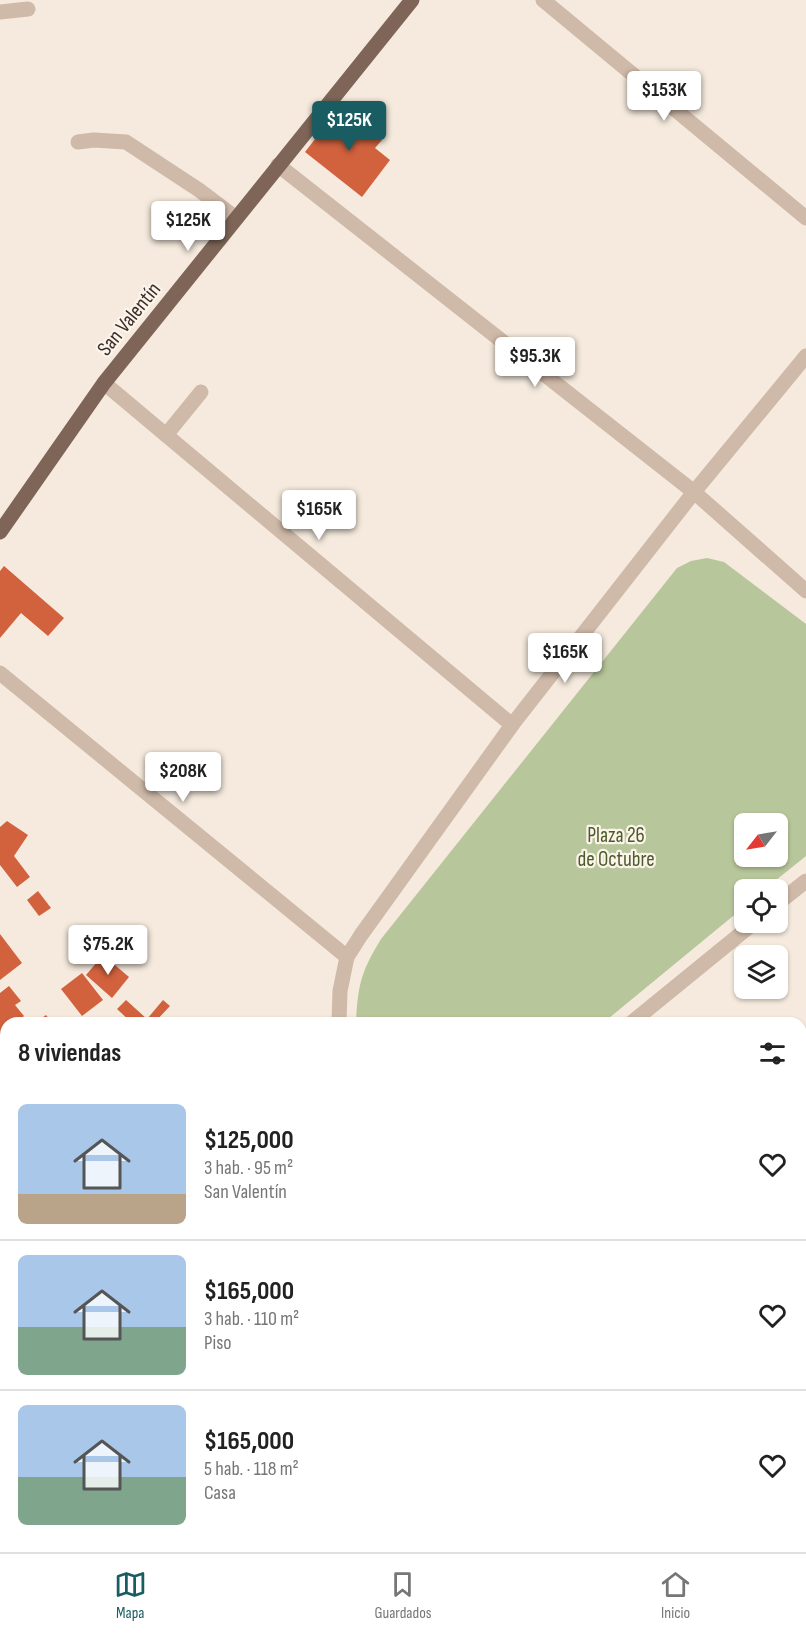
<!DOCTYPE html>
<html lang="es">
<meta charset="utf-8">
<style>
:root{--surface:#fff;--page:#f6f6f6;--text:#222;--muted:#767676;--line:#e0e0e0;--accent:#195d62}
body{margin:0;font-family:"Sofia Sans Condensed",sans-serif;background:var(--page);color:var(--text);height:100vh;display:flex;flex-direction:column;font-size:22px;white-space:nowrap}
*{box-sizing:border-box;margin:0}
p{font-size:20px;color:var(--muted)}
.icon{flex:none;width:33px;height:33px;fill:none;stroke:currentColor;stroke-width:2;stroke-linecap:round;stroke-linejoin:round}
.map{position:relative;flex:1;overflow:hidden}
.details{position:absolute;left:0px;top:1017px;width:807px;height:536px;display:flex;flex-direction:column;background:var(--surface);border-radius:18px 18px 0 0;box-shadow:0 2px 4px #0004}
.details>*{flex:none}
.needle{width:39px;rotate:239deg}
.tools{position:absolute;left:734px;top:813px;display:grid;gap:12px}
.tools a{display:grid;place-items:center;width:54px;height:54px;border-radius:9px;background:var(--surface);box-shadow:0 2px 4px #0004;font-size:30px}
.price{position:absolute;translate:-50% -51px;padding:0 14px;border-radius:6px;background:#fff;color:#222;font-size:20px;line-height:39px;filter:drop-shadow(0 2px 3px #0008)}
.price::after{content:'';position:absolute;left:50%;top:36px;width:18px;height:14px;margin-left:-9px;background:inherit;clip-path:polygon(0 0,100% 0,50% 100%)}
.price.selected{background:var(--accent);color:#fff}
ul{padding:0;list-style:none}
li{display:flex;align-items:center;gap:18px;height:150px;padding:0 18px}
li+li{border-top:2px solid var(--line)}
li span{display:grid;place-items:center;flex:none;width:168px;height:120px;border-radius:9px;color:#555}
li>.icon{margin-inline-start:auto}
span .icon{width:72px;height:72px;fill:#fffc;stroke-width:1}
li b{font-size:26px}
h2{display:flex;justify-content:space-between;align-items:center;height:72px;padding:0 18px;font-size:26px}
.menu{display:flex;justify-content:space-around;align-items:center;height:84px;border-top:2px solid var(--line);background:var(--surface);font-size:16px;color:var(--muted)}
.menu a{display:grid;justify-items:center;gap:3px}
.menu .selected{color:var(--accent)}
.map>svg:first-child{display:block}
.green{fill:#b8c69b;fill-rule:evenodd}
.building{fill:#d2623e}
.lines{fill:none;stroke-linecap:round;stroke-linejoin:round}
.minor{stroke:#cfb9a8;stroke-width:15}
.major{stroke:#7e6558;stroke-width:15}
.labels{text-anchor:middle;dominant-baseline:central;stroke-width:4.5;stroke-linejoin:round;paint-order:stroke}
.street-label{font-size:21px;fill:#3b2e29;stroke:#fcf4eb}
.park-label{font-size:21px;fill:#4a5c29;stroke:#fcf4eb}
</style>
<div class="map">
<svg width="806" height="1552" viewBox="0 0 806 1552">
<rect width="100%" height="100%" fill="#f5eadd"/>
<path class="green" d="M707 558 724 562 806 624V856L765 889 744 890V907L603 1023H356C358 984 361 972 381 939L677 568 691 561ZM744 824H777V856H744Z"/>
<g class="building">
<path d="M339 108 382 140 375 148 390 160 362 197 305 152Z"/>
<path d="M4 566 64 618 48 636 21 613 0 638V571Z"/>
<path d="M7 821 28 835 14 856 30 877 17 887 0 865V827Z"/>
<path d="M38 891 51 908 39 916 27 900Z"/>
<path d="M0 934 22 963 0 980Z"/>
<path d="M103 955 129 977 112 998 86 975Z"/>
<path d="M82 973 103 1000 82 1016 61 989Z"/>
<path d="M9 986 21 1001 15 1005 24 1016 15 1023H6V1030L0 1035V993Z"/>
<path d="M126 1000 147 1019 163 1000 170 1006 154 1023H132L117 1009Z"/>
<path d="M46 1015 52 1023H35Z"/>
<path d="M6 1429V1446L0 1453V1435Z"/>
<path d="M532 1546H572L564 1552H530L528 1549Z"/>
<path d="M634 1546H659L652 1552H638Z"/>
</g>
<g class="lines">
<g class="minor">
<path d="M543 0 806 218"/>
<path d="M0 12 28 9"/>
<path d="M78 142 94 140 126 142 199 190 236 218"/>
<path d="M278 165 694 492 806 591"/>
<path d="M104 383 512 725"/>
<path d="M166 435 201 392"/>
<path d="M0 673 347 957"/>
<path d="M777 904 806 881"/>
<path d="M339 1023 340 991 347 957 361 935 512 725 694 492 806 356"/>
<path d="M631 1023 755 922"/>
<path d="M0 1102 6 1110"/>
<path d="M801 1243 806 1239"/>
<path d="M0 1364 6 1372"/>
<path d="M801 1375 806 1382"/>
<path d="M281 1546 285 1552"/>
<path d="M385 1552 393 1546"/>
</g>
<path class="major" d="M0 532 104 383 412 0"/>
</g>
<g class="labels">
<g class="street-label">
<text transform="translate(129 319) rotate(-51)">San Valentín</text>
</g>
<g class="park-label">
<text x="616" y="835">Plaza 26<tspan x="616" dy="24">de Octubre</tspan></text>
</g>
</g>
</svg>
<div class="tools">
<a><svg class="needle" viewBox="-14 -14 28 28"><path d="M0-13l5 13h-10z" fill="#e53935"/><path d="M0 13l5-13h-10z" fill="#767676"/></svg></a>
<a><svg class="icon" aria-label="locate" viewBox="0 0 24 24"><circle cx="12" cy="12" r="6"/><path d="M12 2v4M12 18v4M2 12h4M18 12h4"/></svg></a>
<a><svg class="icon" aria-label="layers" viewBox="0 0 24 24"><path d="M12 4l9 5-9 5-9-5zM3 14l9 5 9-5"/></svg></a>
</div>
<b class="price" style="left:664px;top:122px">$153K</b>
<b class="price selected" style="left:349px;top:152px">$125K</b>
<b class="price" style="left:188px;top:252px">$125K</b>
<b class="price" style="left:535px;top:388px">$95.3K</b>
<b class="price" style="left:319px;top:541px">$165K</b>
<b class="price" style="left:565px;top:684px">$165K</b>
<b class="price" style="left:183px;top:803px">$208K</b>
<b class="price" style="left:108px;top:976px">$75.2K</b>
<section class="details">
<h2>8 viviendas<svg class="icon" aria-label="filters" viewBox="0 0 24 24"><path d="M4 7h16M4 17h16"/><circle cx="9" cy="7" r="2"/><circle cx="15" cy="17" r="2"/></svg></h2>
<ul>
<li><span style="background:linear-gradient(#a9c7e8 75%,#b9a48a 0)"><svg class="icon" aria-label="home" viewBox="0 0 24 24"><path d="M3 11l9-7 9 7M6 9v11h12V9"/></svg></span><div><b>$125,000</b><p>3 hab. · 95 m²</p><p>San Valentín</p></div><svg class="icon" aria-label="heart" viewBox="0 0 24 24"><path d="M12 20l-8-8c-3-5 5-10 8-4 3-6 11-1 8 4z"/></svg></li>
<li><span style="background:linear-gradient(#a9c7e8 60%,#7fa58c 0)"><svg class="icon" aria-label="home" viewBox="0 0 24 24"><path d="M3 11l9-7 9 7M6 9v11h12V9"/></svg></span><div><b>$165,000</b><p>3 hab. · 110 m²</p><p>Piso</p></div><svg class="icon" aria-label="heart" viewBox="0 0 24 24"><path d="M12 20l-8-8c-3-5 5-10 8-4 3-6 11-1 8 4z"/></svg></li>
<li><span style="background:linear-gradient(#a9c7e8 60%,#7fa58c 0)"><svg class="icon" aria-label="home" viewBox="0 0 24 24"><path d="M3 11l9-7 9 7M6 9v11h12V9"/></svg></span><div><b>$165,000</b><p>5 hab. · 118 m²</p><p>Casa</p></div><svg class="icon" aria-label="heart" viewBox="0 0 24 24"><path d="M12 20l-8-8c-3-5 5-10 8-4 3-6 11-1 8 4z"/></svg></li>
</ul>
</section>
</div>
<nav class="menu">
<a class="selected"><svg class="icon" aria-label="map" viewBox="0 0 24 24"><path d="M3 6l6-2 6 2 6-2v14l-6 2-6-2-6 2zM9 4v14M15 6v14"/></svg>Mapa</a>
<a><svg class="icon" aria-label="saved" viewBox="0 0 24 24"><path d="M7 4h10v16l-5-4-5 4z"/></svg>Guardados</a>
<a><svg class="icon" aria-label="home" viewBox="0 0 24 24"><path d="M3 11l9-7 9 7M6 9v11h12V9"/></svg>Inicio</a>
</nav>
